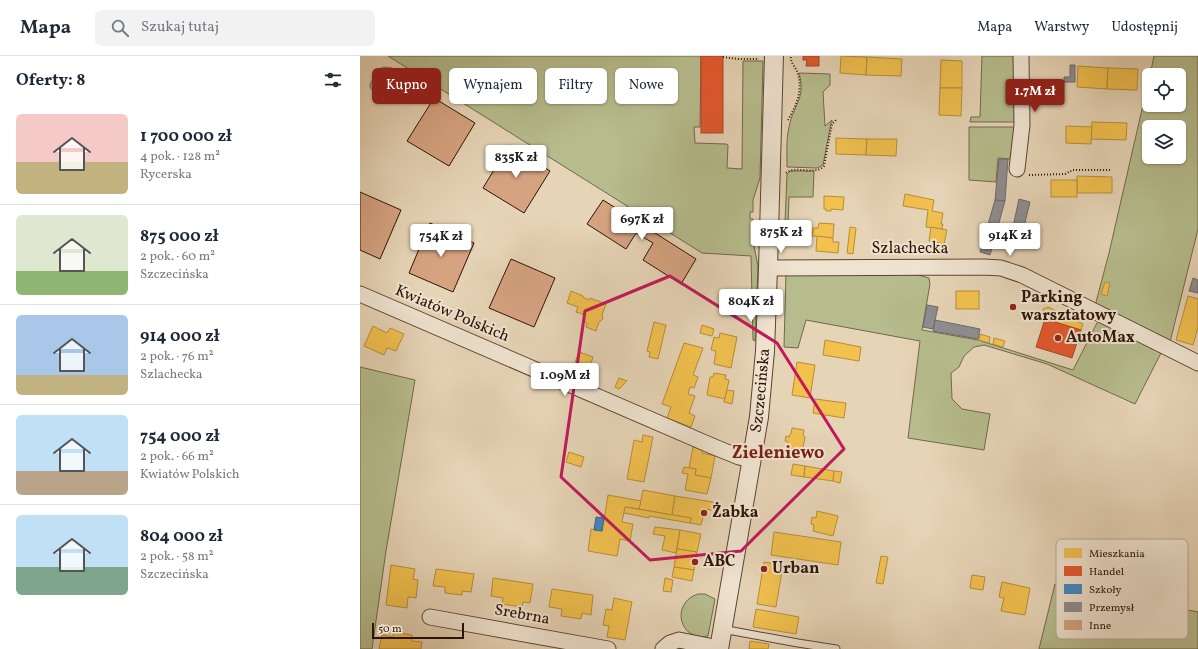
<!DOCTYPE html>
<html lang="pl">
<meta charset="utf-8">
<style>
:root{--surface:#fff;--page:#f2f2f3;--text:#1f2937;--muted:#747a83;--line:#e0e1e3;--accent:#8f2418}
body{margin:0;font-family:Vollkorn,serif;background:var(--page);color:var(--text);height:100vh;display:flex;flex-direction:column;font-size:15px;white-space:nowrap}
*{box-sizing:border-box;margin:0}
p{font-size:13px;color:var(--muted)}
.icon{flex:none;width:22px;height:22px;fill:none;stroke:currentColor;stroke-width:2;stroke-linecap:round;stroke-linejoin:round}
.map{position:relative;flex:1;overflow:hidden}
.drawer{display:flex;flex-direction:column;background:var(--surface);width:360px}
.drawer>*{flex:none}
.hud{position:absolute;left:12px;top:12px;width:380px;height:36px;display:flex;gap:8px}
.fabs{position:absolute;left:782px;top:12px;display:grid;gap:8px}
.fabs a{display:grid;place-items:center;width:44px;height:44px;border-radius:6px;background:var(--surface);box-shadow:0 1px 3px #0004;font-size:20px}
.scale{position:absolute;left:12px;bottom:10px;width:92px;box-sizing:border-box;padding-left:4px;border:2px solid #2e1407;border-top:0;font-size:11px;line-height:14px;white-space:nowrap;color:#2e1407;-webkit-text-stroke:3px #efe3d0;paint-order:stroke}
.price{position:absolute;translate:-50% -34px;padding:0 9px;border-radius:4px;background:#fff;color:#222;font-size:13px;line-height:26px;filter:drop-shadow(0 1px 2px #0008)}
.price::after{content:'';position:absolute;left:50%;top:24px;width:12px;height:9px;margin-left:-6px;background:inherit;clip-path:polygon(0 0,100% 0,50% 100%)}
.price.active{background:var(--accent);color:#fff}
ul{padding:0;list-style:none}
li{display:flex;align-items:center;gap:12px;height:100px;padding:0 16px}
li+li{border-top:1px solid var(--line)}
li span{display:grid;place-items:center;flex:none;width:112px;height:80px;border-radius:6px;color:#555}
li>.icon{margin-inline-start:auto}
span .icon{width:48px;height:48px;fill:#fffc;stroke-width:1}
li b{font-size:17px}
h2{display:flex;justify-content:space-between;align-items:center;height:48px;padding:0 16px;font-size:17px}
.pill{padding:0 14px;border-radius:6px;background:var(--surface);box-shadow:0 1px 3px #0004;font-size:14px;line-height:36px}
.pill.active{background:var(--accent);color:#fff}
header{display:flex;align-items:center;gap:24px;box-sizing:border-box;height:56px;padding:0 20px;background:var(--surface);border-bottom:1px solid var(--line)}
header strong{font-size:19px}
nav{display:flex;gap:22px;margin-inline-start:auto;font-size:14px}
.search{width:280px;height:36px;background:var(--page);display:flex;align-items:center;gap:10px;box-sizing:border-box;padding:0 14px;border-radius:6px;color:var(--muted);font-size:15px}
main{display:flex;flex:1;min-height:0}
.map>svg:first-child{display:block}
.green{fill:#b6bc8d;stroke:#72684a;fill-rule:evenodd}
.water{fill:#99b7b6;stroke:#6e7670}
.homes{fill:#f2c14e;stroke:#b78d39}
.shops{fill:#e4572e;stroke:#ad4322}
.schools{fill:#3f88c5;stroke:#3a658c}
.industry{fill:#8d8d92;stroke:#706968}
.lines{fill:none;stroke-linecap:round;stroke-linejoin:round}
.shore{stroke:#64665e;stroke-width:1}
.building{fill:#d6a381;stroke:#2e1407}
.service-casing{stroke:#5c4433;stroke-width:9}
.minor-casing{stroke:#5c4433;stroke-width:17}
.tertiary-casing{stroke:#5c4433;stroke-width:20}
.path{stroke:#2e1407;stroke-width:2;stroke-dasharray:1 2;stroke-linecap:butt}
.service{stroke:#efe3d0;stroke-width:7}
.minor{stroke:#efe3d0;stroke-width:15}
.tertiary{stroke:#efe3d0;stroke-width:18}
.marked{fill:none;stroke:#c2185b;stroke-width:3;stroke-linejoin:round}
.poi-dot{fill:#8f2418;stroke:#efe3d0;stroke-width:1.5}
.labels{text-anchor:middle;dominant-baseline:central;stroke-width:4;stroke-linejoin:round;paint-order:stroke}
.street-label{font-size:16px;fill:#2e1407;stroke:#efe3d0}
.poi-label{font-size:16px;font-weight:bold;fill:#2e1407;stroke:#efe3d0;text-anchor:start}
.quarter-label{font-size:18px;font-weight:bold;fill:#7a1f14;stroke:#efe3d0}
.key{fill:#efe3d0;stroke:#b5a594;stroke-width:1}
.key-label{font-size:11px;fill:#2e1407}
</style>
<header>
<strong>Mapa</strong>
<div class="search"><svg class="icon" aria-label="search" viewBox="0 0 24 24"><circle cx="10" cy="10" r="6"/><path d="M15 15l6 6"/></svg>Szukaj tutaj</div>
<nav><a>Mapa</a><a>Warstwy</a><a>Udostępnij</a></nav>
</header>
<main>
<section class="drawer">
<h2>Oferty: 8<svg class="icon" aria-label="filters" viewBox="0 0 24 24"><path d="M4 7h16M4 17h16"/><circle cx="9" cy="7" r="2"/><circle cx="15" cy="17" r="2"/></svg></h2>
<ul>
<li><span style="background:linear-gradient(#f6c9c9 60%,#c2b280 0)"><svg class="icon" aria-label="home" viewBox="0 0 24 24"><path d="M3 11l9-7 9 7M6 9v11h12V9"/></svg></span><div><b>1 700 000 zł</b><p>4 pok. · 128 m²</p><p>Rycerska</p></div></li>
<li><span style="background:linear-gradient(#dfe7d0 70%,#8fb573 0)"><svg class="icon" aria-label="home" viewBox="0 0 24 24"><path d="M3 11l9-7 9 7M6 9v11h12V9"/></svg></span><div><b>875 000 zł</b><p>2 pok. · 60 m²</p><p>Szczecińska</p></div></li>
<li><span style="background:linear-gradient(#a9c7e8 75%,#c2b280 0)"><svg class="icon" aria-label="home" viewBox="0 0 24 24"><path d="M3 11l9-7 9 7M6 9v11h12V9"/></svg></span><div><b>914 000 zł</b><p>2 pok. · 76 m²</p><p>Szlachecka</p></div></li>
<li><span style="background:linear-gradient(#bfe0f5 70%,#b9a48a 0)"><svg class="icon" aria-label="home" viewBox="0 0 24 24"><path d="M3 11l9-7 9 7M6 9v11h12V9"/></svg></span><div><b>754 000 zł</b><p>2 pok. · 66 m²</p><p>Kwiatów Polskich</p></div></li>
<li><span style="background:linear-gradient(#bfe0f5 65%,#7fa58c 0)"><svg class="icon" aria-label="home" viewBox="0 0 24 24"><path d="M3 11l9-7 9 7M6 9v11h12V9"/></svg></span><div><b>804 000 zł</b><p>2 pok. · 58 m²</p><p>Szczecińska</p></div></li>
</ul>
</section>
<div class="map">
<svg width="838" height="593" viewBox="0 0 838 593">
<rect width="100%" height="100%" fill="#e6d4b6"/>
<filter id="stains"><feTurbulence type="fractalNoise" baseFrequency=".005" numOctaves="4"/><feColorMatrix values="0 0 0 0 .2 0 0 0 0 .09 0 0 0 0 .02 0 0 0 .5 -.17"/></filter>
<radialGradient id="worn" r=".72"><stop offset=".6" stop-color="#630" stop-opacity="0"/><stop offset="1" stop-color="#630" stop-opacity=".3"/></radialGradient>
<g class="green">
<path d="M28 0H341L340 71H334L335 87 366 88 368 89 367 112 382 113 383 5H403L400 122 393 144V156H390V163H393V185L398 210 395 285 393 284 391 200 342 197Z"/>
<path d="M622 0H656L657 66H610L611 61H620Z"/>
<path d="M794 0H838V173L810 286 735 250 749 197 789 23V49H819V19H790ZM789 71H819V101H789Z"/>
<path d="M439 17 470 18V29L463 36 465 70 472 64V66L471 67 463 109 457 112 427 111C427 98 426 84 429 71 434 47 446 43 439 17Z"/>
<path d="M609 71H655L650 103 638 102 636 126 609 124Z"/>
<path d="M430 115H454L453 141H429L428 167H425L427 118Z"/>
<path d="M426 217H551L569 222 570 228 562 274 618 284 713 314 738 265 801 297 775 348 687 308 624 289 614 291 604 300 599 311 591 317 592 343 602 353 630 358 624 394 548 382 560 285 446 264 438 292 424 291Z"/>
<path d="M0 311 55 324 26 495 12 593H0Z"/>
<path d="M695 528 838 556V593H679Z"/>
<path d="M338 538H345L355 543 348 580C319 586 310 547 338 538Z"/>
</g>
<path class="water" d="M24 11 32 12 46 22 47 26C44 34 36 43 28 45L12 34 10 31V28L19 13Z"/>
<g class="homes">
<path d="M481 0 507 1 506 19 480 17Z"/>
<path d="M507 1 542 3 541 20 506 19Z"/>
<path d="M581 4 602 5V32H580Z"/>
<path d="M718 10 748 12 747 33 717 31Z"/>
<path d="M748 12 778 13 777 34 747 33Z"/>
<path d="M580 32H602L601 60 579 59Z"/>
<path d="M732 66 767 67 766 84 731 83Z"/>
<path d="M706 70 732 71 731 88 706 87Z"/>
<path d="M476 82 507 83 506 99 476 98Z"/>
<path d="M507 83H537L536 100 506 99Z"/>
<path d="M717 120 752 121V137H717Z"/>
<rect x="691" y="124" width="26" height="17"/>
<path d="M545 138 574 144 572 155 583 157 581 168H583L582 173 566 171 568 154 543 150Z"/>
<path d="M464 140 484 141 483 154 471 153V155H466V153H464Z"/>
<path d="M459 167 474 168 473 182 452 180 453 172H458Z"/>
<path d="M490 171 496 172 493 198 487 197Z"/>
<path d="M571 171 587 174 584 188 569 185Z"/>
<path d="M457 180 473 182V186H479L478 197 456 195Z"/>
<path d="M745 226 750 227 747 240 741 238Z"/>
<path d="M211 235 223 240V241L229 244 230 242 246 248 242 259 243 263 239 266 236 275 226 271 227 268 224 264 223 258 216 256 218 251 207 247Z"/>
<rect x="596" y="235" width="23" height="18"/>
<path d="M828 240 838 243V271L833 289 816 284Z"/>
<path d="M688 251 723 268 721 274 685 263V260L683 253Z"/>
<path d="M294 266 306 269 298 303 289 301 290 296 287 295Z"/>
<path d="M342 269 354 273 352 280 340 277Z"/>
<path d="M13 270 27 277 30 272 44 278 36 295 27 292 24 299 4 290Z"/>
<path d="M360 277 377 281 371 312 354 308 356 295 351 294 354 281 359 282Z"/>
<path d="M620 278 630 281 629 287 619 284Z"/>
<path d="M634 282 645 285 643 291 633 288Z"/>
<path d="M465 284 501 291 499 305 463 299Z"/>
<path d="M324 287 343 292 333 319 338 321 334 332 330 331 328 338 335 340 329 357 335 360 331 371 307 362 311 351 302 348Z"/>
<path d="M219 296 233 301 226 322 211 317Z"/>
<path d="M437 306 455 309 450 342 432 339Z"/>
<path d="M354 317 366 319 365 323 369 324 365 343 347 339 350 321H353Z"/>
<path d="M259 322 267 325 259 333 255 331Z"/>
<path d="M367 334 374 335 372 348 364 346Z"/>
<path d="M455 343 486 347 484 362 453 357Z"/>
<path d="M432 372 444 374 443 380 445 381 442 397H438L436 398H433L431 396 427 395 428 386 425 385 426 380 429 381 430 378H431Z"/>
<path d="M283 379 293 381 284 426 267 423 274 384 282 386Z"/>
<path d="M333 391 343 394 342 397 355 400 351 422 335 419 336 413 329 412Z"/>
<path d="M209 396 224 401 221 411 206 406Z"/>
<path d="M433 408 445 410 444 421 431 419Z"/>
<path d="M445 410 474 415 473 425 444 421Z"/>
<path d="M324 411 336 413 335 419 351 422 347 438 325 434 328 418 322 417Z"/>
<path d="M474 415 482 416 480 427 473 425Z"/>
<path d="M283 434 315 440 312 459 279 453Z"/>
<path d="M248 439 281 445 279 453 265 451 262 466 273 468 270 485 260 483 257 500 228 495 231 473 242 475Z"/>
<path d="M315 440 353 446 352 454 345 453 341 469 330 467 331 462 312 459Z"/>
<path d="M265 451 331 462 330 467 289 460V462L264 457Z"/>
<path d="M457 455 478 460 473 480 453 475 454 469 451 468 452 461 456 462Z"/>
<path d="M295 471 320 474 316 497 302 494 305 480 293 478Z"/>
<path d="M320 474 341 478 337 496 317 493Z"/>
<path d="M414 476 481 486 478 509 411 499Z"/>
<path d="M317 493 337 496 334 514 314 511Z"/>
<path d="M521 500 528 501 523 528 516 527Z"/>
<path d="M404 506 423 509 416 551 397 548Z"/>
<path d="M31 509 55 513 53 523 58 524 56 542 48 541 47 552 26 549Z"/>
<path d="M314 511 334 514 332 525 312 521Z"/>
<path d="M76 513 114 518 111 536 102 535V539L85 537V531L73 530Z"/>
<path d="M612 519 625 521 623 534 610 532Z"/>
<path d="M133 522 173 528 170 547 163 546 162 551 142 548 143 542 131 540Z"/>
<path d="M305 522 313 524 311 536 303 535Z"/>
<path d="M642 526 670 532 665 559 641 555 644 542 639 541Z"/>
<path d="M192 533 233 539 231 559 222 557 221 563 201 560 202 553 189 551Z"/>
<path d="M254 542 272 546 265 584 247 581 249 570 243 569 246 553 252 554Z"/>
<path d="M396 553 439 561 436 578 393 571Z"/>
<path d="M34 576 52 579V585L62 586 61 593H19L22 579 33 581Z"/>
<path d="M390 585 409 588 408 593H389Z"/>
</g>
<g class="shops">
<rect x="341" y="0" width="22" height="77"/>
<path d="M443 0H459V10H446L447 4H443Z"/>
<path d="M685 263 721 274 712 302 676 291Z"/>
</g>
<path class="schools" d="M236 461 244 462 242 475 234 474Z"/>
<g class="industry">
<path d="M710 9H715V26H704V21H710Z"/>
<path d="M639 103H648L645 145 635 144Z"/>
<path d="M659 143 670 146 659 191 649 189Z"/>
<path d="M635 144 645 145 630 199 620 196Z"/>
<path d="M833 222 838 224V237L829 235Z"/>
<path d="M567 249 578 251 573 273 563 271Z"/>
<path d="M575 264 620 273 618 283 573 275Z"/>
</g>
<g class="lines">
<g class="shore">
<path d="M25 15 30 16 43 25 37 34 29 40 24 38 14 29 21 17Z"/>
<path d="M25 20H28L36 26 34 30 29 34 21 29Z"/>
</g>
</g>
<g class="building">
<path d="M74 42 115 67 89 110 47 85Z"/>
<path d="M149 89 190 115 164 157 123 132Z"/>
<path d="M0 136 41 154 20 203 0 194Z"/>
<path d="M243 144 336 203 321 228 283 204 293 187 276 177 266 193 227 168Z"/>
<path d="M70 167 114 187 93 236 49 217Z"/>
<path d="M151 203 195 222 174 271 129 252Z"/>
</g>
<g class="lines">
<g class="service-casing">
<path id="service" d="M362 573 438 587 476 593"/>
</g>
<g class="minor-casing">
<g id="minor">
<path d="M657 113 662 69 661 0"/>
<path d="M408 212 624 211 641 212 662 219 838 307"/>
<path d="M0 238 352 390 379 401 392 404"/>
<path d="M70 561 248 593"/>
<path d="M303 593 310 587 319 584 359 592"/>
</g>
</g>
<g class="tertiary-casing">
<g id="tertiary">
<path id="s1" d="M359 593 399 361 405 295 408 212 414 0"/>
</g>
</g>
<g class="path">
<path d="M363 1 378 3H399"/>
<path d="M428 64C436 50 443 35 438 18 436 11 430 7 431 0"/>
<path d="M426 117C436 109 455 120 464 110L472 68 476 64"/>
<path d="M669 119 705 118 713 114H750"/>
</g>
<use href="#service" class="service"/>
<use href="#minor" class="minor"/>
<use href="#tertiary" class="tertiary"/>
</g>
<path class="marked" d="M310 220 417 287 484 393 381 495 290 504 201 421 225 255Z"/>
<g class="poi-dot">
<circle cx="653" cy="251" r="4"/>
<circle cx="698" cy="282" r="4"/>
<circle cx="344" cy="457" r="4"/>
<circle cx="335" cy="506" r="4"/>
<circle cx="404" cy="513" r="4"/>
</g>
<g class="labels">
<g class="street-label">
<text x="550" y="193">Szlachecka</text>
<text transform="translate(92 258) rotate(23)">Kwiatów Polskich</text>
<text stroke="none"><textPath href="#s1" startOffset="262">Szczecińska</textPath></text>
<text transform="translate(162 559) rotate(10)">Srebrna</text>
</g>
<g class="poi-label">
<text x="661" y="242">Parking<tspan x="661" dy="18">warsztatowy</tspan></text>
<text x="706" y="282">AutoMax</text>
<text x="352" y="457">Żabka</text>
<text x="343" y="506">ABC</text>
<text x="412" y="513">Urban</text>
</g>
<g class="quarter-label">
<text x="418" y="397">Zieleniewo</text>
</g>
</g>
<rect x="696" y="483" width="132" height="100" rx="6" class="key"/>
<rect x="704" y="492" width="18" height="10" fill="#f2c14e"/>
<rect x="704" y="510" width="18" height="10" fill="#e4572e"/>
<rect x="704" y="528" width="18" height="10" fill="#3f88c5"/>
<rect x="704" y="546" width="18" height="10" fill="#8d8d92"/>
<rect x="704" y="564" width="18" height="10" fill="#d6a381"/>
<g class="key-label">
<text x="729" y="501">Mieszkania</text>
<text x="729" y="519">Handel</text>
<text x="729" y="537">Szkoły</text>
<text x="729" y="555">Przemysł</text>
<text x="729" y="573">Inne</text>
</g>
<rect width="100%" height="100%" filter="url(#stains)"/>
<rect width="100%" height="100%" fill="url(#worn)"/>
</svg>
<div class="fabs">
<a><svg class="icon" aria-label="locate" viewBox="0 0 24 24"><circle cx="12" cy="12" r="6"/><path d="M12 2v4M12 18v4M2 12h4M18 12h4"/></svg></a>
<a><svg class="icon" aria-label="layers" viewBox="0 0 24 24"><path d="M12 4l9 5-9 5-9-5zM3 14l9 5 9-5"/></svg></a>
</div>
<div class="scale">50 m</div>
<b class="price active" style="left:675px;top:57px">1.7M zł</b>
<b class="price" style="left:156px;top:123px">835K zł</b>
<b class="price" style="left:282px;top:185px">697K zł</b>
<b class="price" style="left:421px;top:198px">875K zł</b>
<b class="price" style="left:650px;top:201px">914K zł</b>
<b class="price" style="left:81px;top:202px">754K zł</b>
<b class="price" style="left:391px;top:267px">804K zł</b>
<b class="price" style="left:205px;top:341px">1.09M zł</b>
<div class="hud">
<a class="pill active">Kupno</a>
<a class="pill">Wynajem</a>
<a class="pill">Filtry</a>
<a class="pill">Nowe</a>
</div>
</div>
</main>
